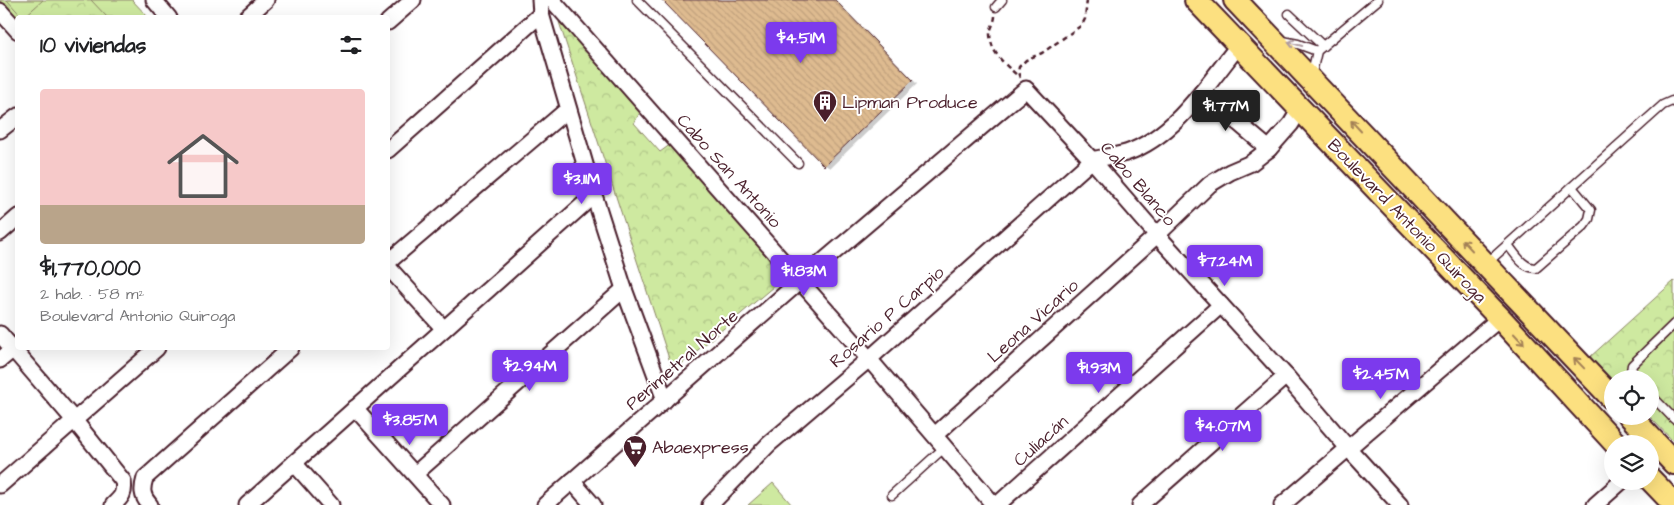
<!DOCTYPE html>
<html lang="es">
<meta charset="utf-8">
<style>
:root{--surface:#fff;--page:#f6f6f6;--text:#202124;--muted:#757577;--accent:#7c3aed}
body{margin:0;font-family:"Architects Daughter",sans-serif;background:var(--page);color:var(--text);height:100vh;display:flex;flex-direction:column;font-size:19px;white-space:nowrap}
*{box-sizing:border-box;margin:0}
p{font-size:16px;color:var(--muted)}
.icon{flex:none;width:28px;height:28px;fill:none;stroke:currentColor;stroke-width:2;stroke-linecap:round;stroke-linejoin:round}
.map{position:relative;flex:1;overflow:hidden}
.panel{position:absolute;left:15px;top:15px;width:375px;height:335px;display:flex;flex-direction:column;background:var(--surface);border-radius:5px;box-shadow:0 5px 20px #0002}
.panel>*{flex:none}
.fabs{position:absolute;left:1604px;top:370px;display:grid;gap:10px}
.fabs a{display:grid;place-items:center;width:55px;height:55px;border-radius:50%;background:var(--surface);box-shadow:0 5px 20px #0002;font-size:25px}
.price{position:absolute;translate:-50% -42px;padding:0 11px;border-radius:5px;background:var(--accent);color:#fff;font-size:16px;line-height:32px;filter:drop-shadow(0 1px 2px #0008)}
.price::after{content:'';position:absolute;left:50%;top:30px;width:15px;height:11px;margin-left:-8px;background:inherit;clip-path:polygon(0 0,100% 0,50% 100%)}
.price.on{background:#222;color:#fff}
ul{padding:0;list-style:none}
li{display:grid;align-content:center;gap:10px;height:265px;padding:0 25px}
li span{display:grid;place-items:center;height:155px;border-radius:5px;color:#555}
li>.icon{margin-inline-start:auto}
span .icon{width:90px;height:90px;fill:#fffc;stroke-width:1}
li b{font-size:21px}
h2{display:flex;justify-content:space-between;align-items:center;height:60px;padding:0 25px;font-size:21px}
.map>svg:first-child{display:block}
.forest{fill:url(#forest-crowns);stroke:#8c8466}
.garden{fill:#cee9a0;stroke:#8c8466}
.shadow{fill:#0003}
.building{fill:url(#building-back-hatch);stroke:#4a1f2b}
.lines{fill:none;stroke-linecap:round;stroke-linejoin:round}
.lane-casing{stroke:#4a1f2b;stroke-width:11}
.street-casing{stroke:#4a1f2b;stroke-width:19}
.primary-casing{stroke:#4a1f2b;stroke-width:26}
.path{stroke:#4a1f2b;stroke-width:2.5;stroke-dasharray:5 4;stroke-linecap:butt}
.lane{stroke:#fff;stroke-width:8}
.street{stroke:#fff;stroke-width:15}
.primary{stroke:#fce080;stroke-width:22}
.oneway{stroke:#ae9aa0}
.oneway2{stroke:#a38056}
.labels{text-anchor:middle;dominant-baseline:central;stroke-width:4;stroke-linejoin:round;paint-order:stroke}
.poi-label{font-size:18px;fill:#4a1f2b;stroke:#fff;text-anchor:start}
.street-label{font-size:18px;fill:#4a1f2b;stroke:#fff}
</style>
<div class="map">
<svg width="1674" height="505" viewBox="0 0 1674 505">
<defs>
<pattern id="forest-crowns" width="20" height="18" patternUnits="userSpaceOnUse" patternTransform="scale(1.25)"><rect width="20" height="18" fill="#cee9a0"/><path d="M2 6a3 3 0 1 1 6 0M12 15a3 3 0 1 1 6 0" fill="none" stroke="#b2c78a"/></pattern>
<pattern id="building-back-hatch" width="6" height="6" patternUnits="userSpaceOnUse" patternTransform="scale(1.25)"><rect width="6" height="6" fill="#debb90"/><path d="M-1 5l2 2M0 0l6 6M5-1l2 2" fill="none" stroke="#c0a07c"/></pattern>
</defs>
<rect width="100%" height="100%" fill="#fff"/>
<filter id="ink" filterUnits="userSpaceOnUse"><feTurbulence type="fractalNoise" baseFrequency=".02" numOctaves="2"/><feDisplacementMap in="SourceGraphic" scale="10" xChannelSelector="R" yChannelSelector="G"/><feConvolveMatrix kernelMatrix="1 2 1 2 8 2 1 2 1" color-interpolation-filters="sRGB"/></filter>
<g filter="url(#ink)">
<g class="forest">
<path d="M0 0H131L146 17 18 18 17 24 0 3Z"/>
<path d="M559 22 642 109 634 123 660 152 671 144 786 276 673 371Z"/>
<path d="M1674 281V442L1649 416 1650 379 1612 380 1590 357Z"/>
</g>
<g class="garden">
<path d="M7 0H43L23 18Z"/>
<path d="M91 0H132L148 17H107Z"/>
<path d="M773 483 792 505H748Z"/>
</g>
<path class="shadow" d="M664 0H836L917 84 830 168 825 165Z"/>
<path class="building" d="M662 0H835L913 80 824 166Z"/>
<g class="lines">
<g class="lane-casing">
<g id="lane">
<path d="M637 0 798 163"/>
<path d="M996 7 1002 0"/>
<path d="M1289 14 1323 46"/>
<path d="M1283 41 1298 44 1317 51"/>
<path d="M1311 77 1317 51 1378 0"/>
<path d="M1508 245C1516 255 1523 268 1536 268L1584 226 1589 219 1591 210 1572 187"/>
<path d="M1487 263 1663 105 1672 101 1674 102"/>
<path d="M1636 379 1631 371 1632 365 1674 324"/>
<path d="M1650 394 1674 419"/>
<path d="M892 495 945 447"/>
</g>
</g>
<g class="street-casing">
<g id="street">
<path d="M154 0 169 18"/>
<path d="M540 0 541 14 594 195 624 289 665 400"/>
<path d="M552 0 869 359 994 505"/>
<path d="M0 11 18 31"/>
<path d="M246 18 266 0"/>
<path d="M388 22 413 0"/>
<path d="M1202 92 1269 149"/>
<path d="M0 130 18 116"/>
<path d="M388 150 541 14"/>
<path d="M0 233 18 217"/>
<path d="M388 262 568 109"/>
<path d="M388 267 444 329"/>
<path d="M0 334 74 420 123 481C125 493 122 497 113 505"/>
<path d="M0 360 18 345"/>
<path d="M355 408 442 505"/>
<path d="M935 435 1157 235 1210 184 1230 172 1251 163 1269 149 1291 124 1300 109"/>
<path d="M294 463 331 505"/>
<path d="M415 474 624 289"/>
<path d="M572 481 593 505"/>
<path d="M0 485 157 348"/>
<path d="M150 505C141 496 142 488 145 478L291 348"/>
<path d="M247 505 594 195"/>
<path d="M545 505 800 281 1026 89 1092 160 1157 235 1286 376 1348 448 1400 505"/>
<path d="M710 505 769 444 869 359 1092 160C1103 157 1115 156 1126 153 1174 137 1208 84 1238 46"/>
<path d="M997 505 1221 305"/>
<path d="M1140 505 1286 376"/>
<path d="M1282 505 1500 318"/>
<path d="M1595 505 1622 481"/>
</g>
</g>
<g class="primary-casing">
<g id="primary">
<path d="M1196 0 1500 318 1616 444"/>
<path d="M1235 0 1612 398"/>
<path d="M1630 416 1674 463"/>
<path d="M1650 479 1674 504"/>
</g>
</g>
<g class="path">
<path d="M995 16C995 22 990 29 990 34 991 54 1005 64 1018 76"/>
<path d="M1020 78 1018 72 1019 67 1026 60 1042 53 1082 25 1085 19 1087 0"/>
</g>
<use href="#lane" class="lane"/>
<use href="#street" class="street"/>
<use href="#primary" class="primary"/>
</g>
<defs><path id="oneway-shaft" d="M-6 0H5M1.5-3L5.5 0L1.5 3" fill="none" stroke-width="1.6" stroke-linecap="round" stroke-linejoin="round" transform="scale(1.25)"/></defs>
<use class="oneway" href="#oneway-shaft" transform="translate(1295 44) rotate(-165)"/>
<g class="oneway2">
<use href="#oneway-shaft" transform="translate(1356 126) rotate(-133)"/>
<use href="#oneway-shaft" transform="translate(1467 245) rotate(-133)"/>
<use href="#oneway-shaft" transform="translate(1519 339) rotate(47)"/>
<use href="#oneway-shaft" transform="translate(1579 363) rotate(-134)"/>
</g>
</g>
<defs>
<g id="building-pin" transform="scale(1.25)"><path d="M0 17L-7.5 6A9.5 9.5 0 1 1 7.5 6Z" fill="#4a1f2b" stroke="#fff"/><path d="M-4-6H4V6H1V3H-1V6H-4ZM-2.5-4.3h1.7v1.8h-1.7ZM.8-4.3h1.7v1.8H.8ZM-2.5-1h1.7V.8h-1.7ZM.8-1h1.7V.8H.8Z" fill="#fff"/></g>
<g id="supermarket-pin" transform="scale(1.25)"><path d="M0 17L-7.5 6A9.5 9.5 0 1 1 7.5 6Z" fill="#4a1f2b" stroke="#fff"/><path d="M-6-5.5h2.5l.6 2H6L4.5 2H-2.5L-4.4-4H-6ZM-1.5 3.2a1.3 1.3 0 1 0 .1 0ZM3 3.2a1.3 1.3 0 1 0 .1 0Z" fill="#fff"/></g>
</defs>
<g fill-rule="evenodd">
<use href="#building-pin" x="825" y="102"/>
<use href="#supermarket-pin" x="635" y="447"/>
</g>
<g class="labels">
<g class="poi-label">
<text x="842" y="102">Lipman Produce</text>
<text x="652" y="447">Abaexpress</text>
</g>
<g class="street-label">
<text transform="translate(729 171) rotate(48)">Cabo San Antonio</text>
<text transform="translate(1138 184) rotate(49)">Cabo Blanco</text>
<text transform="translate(1407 221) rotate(46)">Boulevard Antonio Quiroga</text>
<text transform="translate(887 317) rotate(-41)">Rosario P Carpio</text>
<text transform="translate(1033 321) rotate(-42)">Leona Vicario</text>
<text transform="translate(682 360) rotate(-41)">Perimetral Norte</text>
<text transform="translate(1041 441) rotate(-42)">Culiacán</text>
</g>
</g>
</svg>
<div class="fabs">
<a><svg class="icon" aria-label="locate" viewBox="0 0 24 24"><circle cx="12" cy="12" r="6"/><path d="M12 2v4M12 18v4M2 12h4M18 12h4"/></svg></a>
<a><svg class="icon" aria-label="layers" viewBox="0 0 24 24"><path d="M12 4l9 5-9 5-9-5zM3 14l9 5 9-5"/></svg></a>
</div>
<b class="price" style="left:801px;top:64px">$4.51M</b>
<b class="price on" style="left:1226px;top:132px">$1.77M</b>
<b class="price" style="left:582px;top:205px">$3.11M</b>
<b class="price" style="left:1225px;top:287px">$7.24M</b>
<b class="price" style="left:804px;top:297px">$1.83M</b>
<b class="price" style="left:530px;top:392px">$2.94M</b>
<b class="price" style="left:1099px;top:394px">$1.93M</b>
<b class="price" style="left:1381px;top:400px">$2.45M</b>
<b class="price" style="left:410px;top:446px">$3.85M</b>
<b class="price" style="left:1223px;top:452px">$4.07M</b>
<section class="panel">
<h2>10 viviendas<svg class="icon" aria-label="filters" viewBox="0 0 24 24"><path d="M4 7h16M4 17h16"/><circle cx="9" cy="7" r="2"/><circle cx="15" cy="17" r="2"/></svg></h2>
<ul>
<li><span style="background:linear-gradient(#f6c9c9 75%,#b9a48a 0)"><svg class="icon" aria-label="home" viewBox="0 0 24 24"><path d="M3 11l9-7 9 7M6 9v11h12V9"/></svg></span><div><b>$1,770,000</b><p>2 hab. · 58 m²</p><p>Boulevard Antonio Quiroga</p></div></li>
</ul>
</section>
</div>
